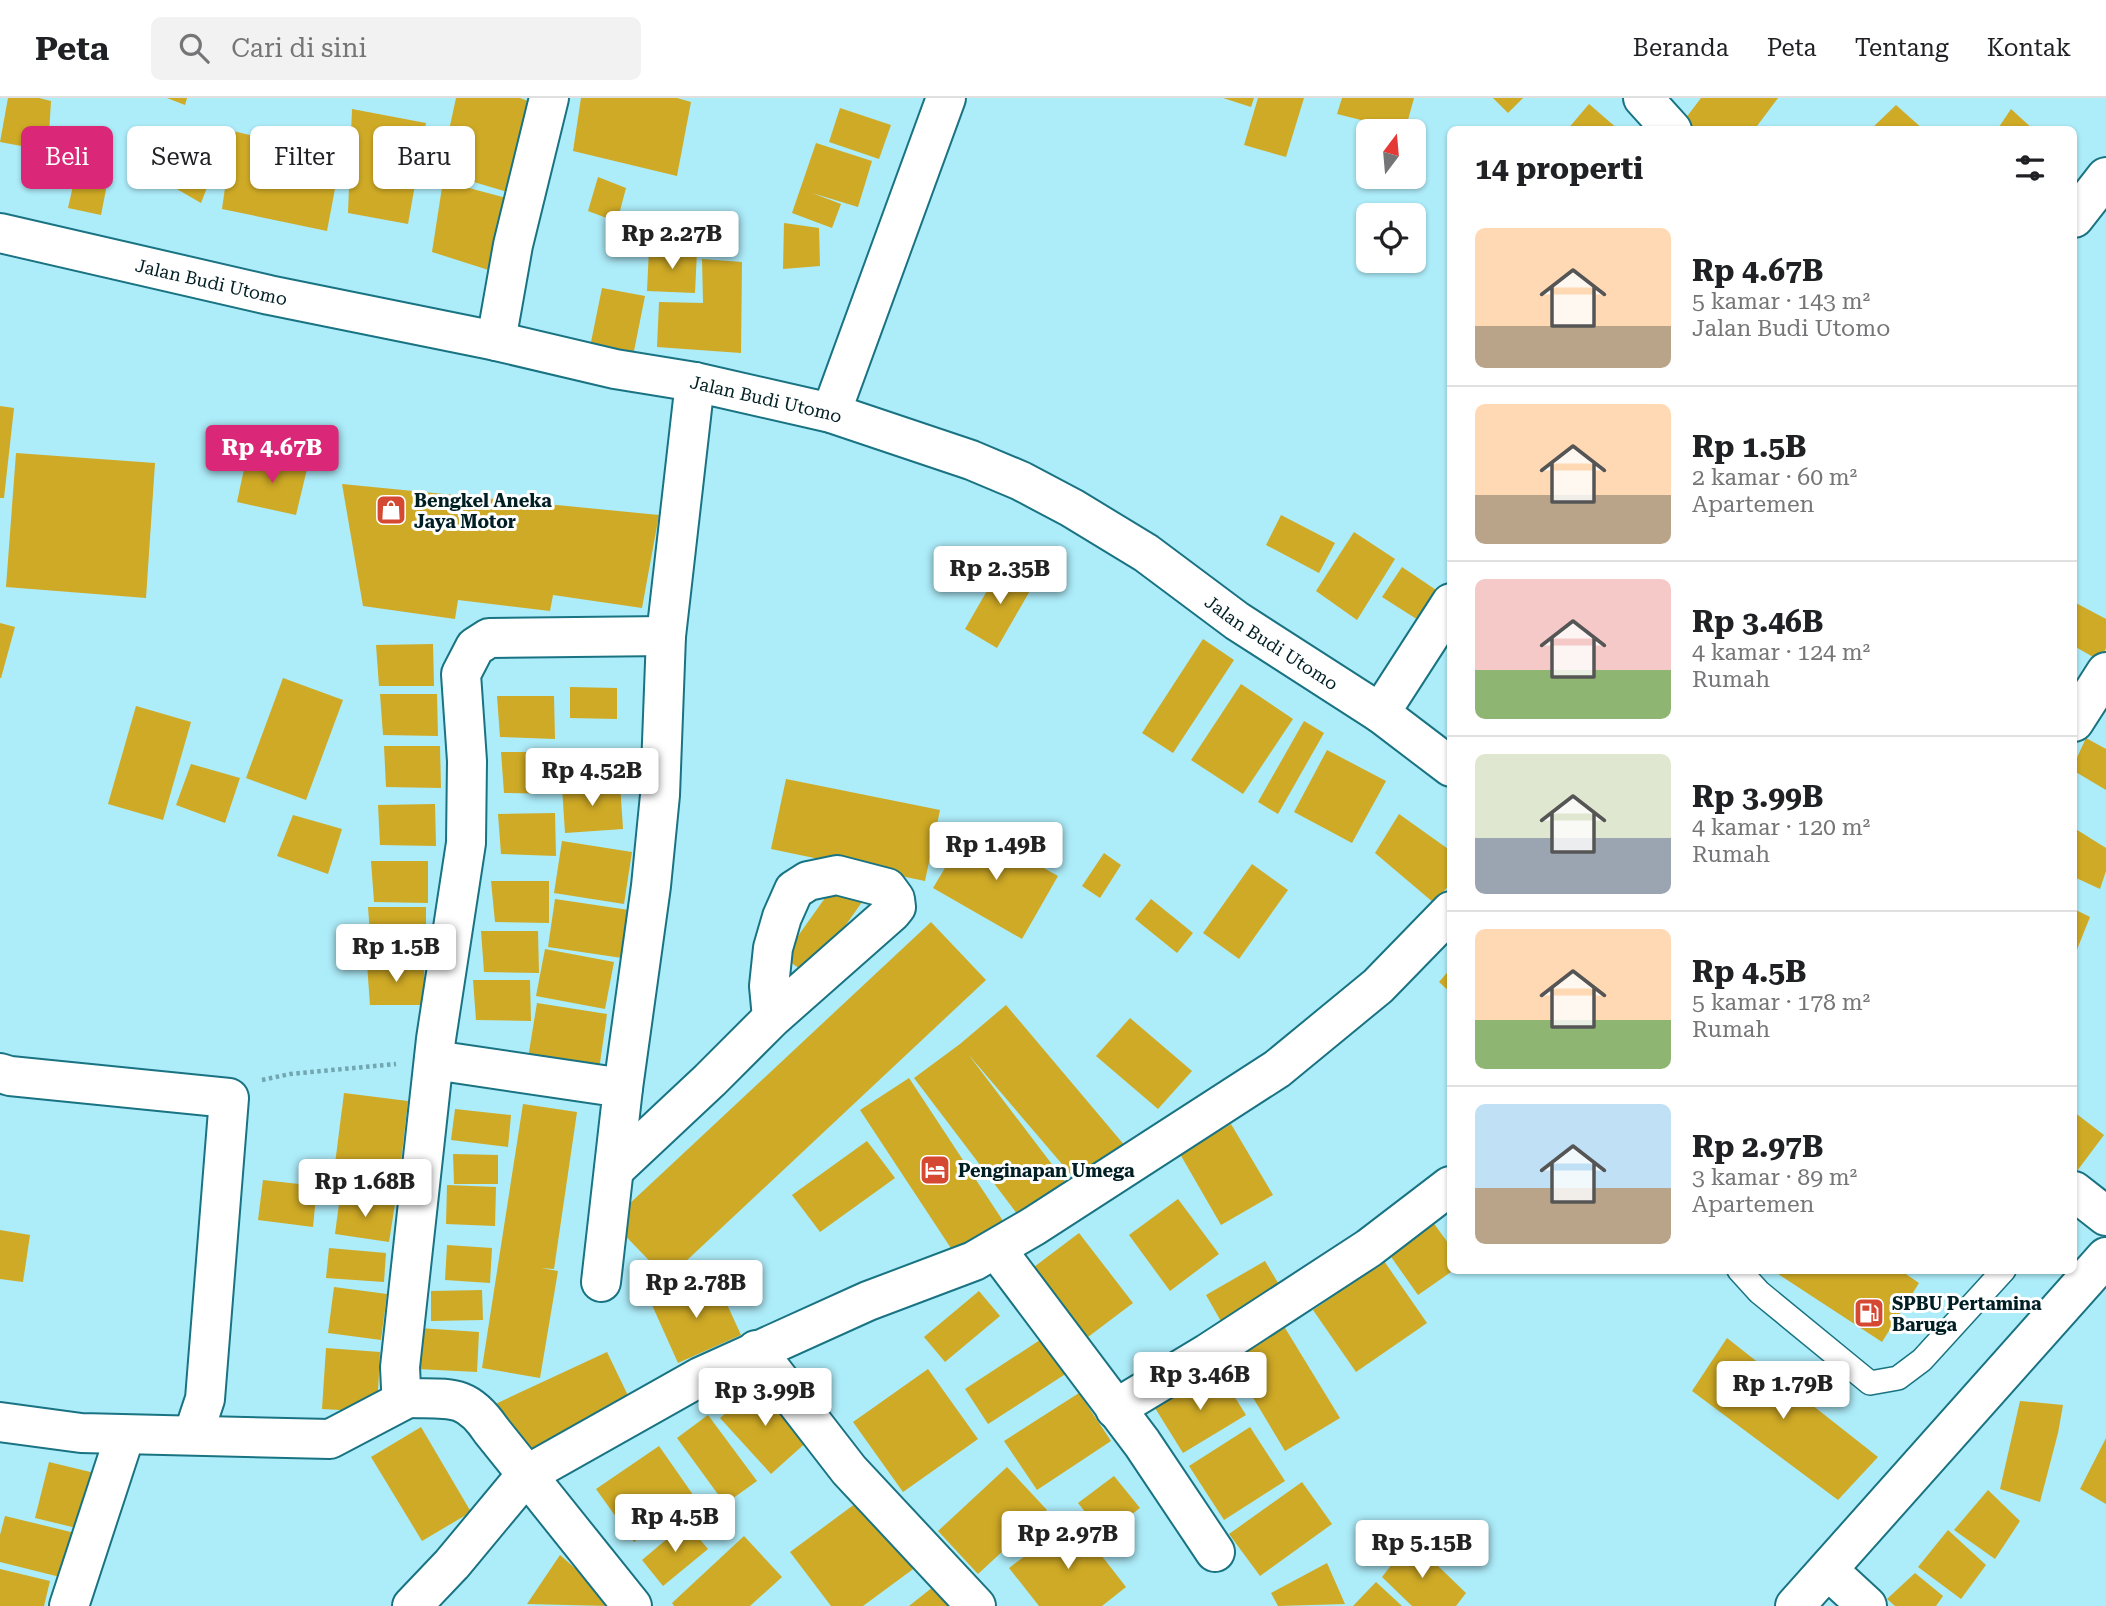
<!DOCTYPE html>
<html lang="id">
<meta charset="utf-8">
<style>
:root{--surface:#fff;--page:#f2f2f2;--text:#202124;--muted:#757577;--line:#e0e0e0;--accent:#db2777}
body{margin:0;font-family:"Roboto Serif",serif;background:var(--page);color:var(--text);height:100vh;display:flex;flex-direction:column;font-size:26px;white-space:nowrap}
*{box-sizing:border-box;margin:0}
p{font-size:23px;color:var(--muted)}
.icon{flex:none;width:38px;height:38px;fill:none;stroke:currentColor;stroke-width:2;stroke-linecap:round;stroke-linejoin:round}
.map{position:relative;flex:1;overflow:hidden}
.panel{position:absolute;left:1447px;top:28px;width:630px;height:1148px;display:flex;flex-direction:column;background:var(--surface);border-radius:10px;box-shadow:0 2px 5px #0004}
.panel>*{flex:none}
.hud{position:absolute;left:21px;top:28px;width:665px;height:63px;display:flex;gap:14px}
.needle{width:46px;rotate:16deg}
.controls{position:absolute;left:1356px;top:21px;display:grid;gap:14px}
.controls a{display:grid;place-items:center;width:70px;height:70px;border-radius:10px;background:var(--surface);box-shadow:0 2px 5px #0004;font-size:35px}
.price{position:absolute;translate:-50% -60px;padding:0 16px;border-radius:7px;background:#fff;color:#222;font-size:23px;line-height:46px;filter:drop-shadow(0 2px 4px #0008)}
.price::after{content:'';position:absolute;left:50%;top:42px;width:21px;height:16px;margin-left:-10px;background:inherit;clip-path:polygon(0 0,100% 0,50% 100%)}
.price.current{background:var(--accent);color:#fff}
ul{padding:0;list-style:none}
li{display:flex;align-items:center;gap:21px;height:175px;padding:0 28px}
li+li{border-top:2px solid var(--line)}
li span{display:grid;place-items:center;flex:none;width:196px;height:140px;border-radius:10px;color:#555}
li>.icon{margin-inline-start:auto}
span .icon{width:84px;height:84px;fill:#fffc;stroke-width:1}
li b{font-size:30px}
h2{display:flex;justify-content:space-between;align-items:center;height:84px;padding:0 28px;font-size:30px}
.tag{padding:0 24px;border-radius:10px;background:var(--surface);box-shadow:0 2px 5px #0004;font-size:24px;line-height:63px}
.tag.current{background:var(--accent);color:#fff}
header{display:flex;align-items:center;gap:42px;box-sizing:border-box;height:98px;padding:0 35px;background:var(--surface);border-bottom:2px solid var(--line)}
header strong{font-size:33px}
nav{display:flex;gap:38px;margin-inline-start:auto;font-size:24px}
.search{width:490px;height:63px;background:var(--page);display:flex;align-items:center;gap:18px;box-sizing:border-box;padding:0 24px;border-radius:10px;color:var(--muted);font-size:26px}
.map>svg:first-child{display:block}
.building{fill:#cfaa26}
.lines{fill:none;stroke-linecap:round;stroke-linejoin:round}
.lane-casing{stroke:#197382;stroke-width:26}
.street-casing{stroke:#197382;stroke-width:42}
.secondary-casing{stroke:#197382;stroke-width:42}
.path{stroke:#72a6b1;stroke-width:4.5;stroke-dasharray:3.5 3.5;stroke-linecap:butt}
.lane{stroke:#fff;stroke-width:23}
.street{stroke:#fff;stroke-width:38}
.secondary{stroke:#fff;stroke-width:38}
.labels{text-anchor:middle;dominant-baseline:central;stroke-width:6;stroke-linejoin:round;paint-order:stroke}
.street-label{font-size:18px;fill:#001f25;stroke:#fff}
.poi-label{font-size:18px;font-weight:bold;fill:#001f25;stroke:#fff;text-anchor:start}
</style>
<header>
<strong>Peta</strong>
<div class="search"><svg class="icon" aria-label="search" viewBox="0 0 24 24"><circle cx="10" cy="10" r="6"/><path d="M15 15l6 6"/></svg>Cari di sini</div>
<nav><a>Beranda</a><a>Peta</a><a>Tentang</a><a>Kontak</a></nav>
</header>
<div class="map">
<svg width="2106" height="1508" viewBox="0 0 2106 1508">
<rect width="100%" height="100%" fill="#adecf9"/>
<g class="building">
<path d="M8 0H39L51 3 48 53 0 44Z"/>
<path d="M167 0H187L185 7Z"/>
<path d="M456 0H520L536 6 518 97 440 74Z"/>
<path d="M581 0H677L691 4 677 78 573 53Z"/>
<path d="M1223 0H1254L1251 9Z"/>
<path d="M1258 0H1304L1286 59 1244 47Z"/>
<path d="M1342 0H1414L1405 33 1337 16Z"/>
<path d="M1493 0H1523L1508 15Z"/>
<path d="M1701 0H1778L1754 32H1689L1682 25Z"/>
<path d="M1589 6 1619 32H1567Z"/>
<path d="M1896 7 1924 32H1870Z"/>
<path d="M840 10 891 27 879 61 829 44Z"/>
<path d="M352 11 426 25 408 126 348 115Z"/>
<path d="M2011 11 2034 32H1997Z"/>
<path d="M151 29 219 59 201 105 137 68Z"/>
<path d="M233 33 341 59 327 133 222 111Z"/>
<path d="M816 45 872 63 858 109 812 95 841 106 832 130 792 115Z"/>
<path d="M77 70 109 76 101 117 68 110Z"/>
<path d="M598 79 626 90 617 124 588 113Z"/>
<path d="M443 83 517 103 498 175 432 154Z"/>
<path d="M784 125 819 130 820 168 783 171Z"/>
<path d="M649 151 697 153 695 195 647 193Z"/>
<path d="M702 161 742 164 741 255 657 249 659 204 703 205Z"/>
<path d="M602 190 645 198 633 258 590 249Z"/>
<path d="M0 308 14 310 4 400H0Z"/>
<path d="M16 355 155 365 146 500 6 489Z"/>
<path d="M247 357 307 371 296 417 237 404Z"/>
<path d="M342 386 659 417 642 510 553 497 550 513 458 502 455 521 363 508Z"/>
<path d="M1281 417 1335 445 1319 475 1266 447Z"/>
<path d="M1354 434 1395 461 1357 522 1316 493Z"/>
<path d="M1003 465 1035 484 997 550 965 531Z"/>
<path d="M1402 469 1445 498 1426 527 1382 499Z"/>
<path d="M2074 504 2106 521V550L2100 563 2074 548Z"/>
<path d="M0 525 15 529 1 580H0Z"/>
<path d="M1203 541 1234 562 1173 655 1142 635Z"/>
<path d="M433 546 434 588H379L376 547Z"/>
<path d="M283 580 343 602 306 702 246 680Z"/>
<path d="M1241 586 1293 621 1243 696 1191 662Z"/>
<path d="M570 589 617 590V621L570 620Z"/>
<path d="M380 596H437L438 638 383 637Z"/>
<path d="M497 598H554L555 641 500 639Z"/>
<path d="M136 608 191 624 163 722 108 706Z"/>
<path d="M1304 623 1324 635 1278 716 1258 704Z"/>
<path d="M2086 640 2106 651V692L2074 673V666Z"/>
<path d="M384 648H440L441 690 386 689Z"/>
<path d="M1327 652 1386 683 1352 745 1294 714Z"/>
<path d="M501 654H558L559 696 504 695Z"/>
<path d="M191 666 240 680 225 725 176 707Z"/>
<path d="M786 681 940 712 925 783 771 751Z"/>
<path d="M620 685 623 731 565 735 562 689Z"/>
<path d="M435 706 436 748 380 747 378 707Z"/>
<path d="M555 715 556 758 501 756 498 716Z"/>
<path d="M1399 716 1451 753V785L1434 805 1375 755Z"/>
<path d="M293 717 342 731 328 776 277 758Z"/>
<path d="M970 728 1058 778 1022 841 933 790Z"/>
<path d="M2074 730 2106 750V773L2100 791 2074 779Z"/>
<path d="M562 743 632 754 624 806 554 795Z"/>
<path d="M1104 755 1121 767 1100 800 1082 788Z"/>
<path d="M371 763H428V805L374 804Z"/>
<path d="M1252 766 1288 792 1239 861 1203 835Z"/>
<path d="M491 783H549V825L495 824Z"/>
<path d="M835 786 862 804 810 878 783 859Z"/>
<path d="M555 801 629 812 622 860 548 849Z"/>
<path d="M1151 801 1193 835 1177 855 1135 821Z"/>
<path d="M368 809H426V852L371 850Z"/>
<path d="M2074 811 2090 819 2074 859Z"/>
<path d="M931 824 986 882 667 1181 611 1123Z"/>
<path d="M481 833H538L539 875 484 874Z"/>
<path d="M545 851 614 864 605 911 536 898Z"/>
<path d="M367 866H424L425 907H370Z"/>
<path d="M1451 870V895L1439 884Z"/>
<path d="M473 882H530L531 923 476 922Z"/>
<path d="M537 905 607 916 599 972 528 960Z"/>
<path d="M1006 907 1131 1055 1085 1093 968 956 1070 1090 1024 1125 914 980 960 946Z"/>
<path d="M1130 920 1192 973 1158 1011 1096 958Z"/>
<path d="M909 980 1009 1132 960 1164 860 1012Z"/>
<path d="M344 995 408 1003 399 1081 334 1074Z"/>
<path d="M523 1006 577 1014 554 1171 541 1170 558 1173 540 1280 482 1270Z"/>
<path d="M455 1011 511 1017 508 1049 451 1042Z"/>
<path d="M2074 1014 2104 1037 2074 1077Z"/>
<path d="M1231 1026 1273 1097 1221 1127 1180 1056Z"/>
<path d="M867 1043 895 1080 820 1134 792 1097Z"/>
<path d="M453 1056 498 1057V1086H454Z"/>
<path d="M263 1082 317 1088 313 1129 258 1122Z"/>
<path d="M447 1087 496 1089 495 1128 446 1126Z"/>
<path d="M340 1098 395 1106 389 1144 335 1136Z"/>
<path d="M1178 1101 1219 1156 1170 1193 1129 1137Z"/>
<path d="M1427 1116 1451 1149V1174L1418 1197 1382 1146Z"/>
<path d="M0 1132 30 1137 23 1184 0 1181Z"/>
<path d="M1079 1135 1133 1205 1084 1242 1030 1172Z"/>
<path d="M447 1147 492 1150 490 1185 445 1182Z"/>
<path d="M329 1150 386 1155 384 1184 326 1180Z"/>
<path d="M1265 1163 1281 1190 1222 1225 1206 1197Z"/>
<path d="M1384 1163 1427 1225 1356 1274 1313 1212Z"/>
<path d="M1772 1172H1900L1919 1185 1882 1244Z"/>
<path d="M714 1178 741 1237 678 1265 652 1207Z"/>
<path d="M334 1189 387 1196 381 1242 328 1235Z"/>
<path d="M482 1192 483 1222 431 1223V1193Z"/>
<path d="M979 1193 1000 1218 945 1264 924 1239Z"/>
<path d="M1282 1225 1340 1320 1285 1353 1228 1258Z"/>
<path d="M419 1230 479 1234 477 1274 417 1271Z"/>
<path d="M1043 1240 1067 1275 988 1326 965 1291Z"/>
<path d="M1727 1240 1878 1359 1838 1402 1692 1293Z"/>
<path d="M326 1250 380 1254 377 1314 322 1311Z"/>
<path d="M607 1254 633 1308 517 1363 491 1308Z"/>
<path d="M928 1271 978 1341 903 1394 853 1324Z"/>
<path d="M1218 1272 1246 1317 1183 1355 1155 1310Z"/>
<path d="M759 1285 810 1341 771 1376 720 1320Z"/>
<path d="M1079 1295 1111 1343 1037 1392 1004 1343Z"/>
<path d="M2020 1303 2063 1307 2058 1335 2040 1404 2000 1391Z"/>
<path d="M708 1317 757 1383 725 1406 677 1340Z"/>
<path d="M421 1329 471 1414 422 1443 371 1359Z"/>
<path d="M1250 1329 1285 1383 1224 1422 1189 1368Z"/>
<path d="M2106 1340V1406L2080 1391Z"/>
<path d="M659 1348 696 1401 634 1444 596 1391Z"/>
<path d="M49 1364 107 1378 93 1434 35 1420Z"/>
<path d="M1007 1369 1047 1412 978 1476 938 1433Z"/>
<path d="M1114 1378 1140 1410 1104 1438 1078 1405Z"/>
<path d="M1302 1384 1332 1426 1260 1478 1229 1436Z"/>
<path d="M1988 1392 2020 1423 1995 1461 1954 1432Z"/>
<path d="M867 1397 920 1466 863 1508H831L790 1454Z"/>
<path d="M5 1418 75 1435 64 1480 0 1464V1437Z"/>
<path d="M1073 1421 1126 1489 1102 1508H1039L1009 1470Z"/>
<path d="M686 1425 708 1451 663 1488 642 1462Z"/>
<path d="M1948 1432 1986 1467 1961 1501 1918 1469Z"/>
<path d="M744 1438 782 1479 750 1508H674L672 1505Z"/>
<path d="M1411 1442 1466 1495 1456 1508H1412L1382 1479Z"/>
<path d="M560 1457 612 1503 608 1508 527 1506Z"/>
<path d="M1327 1465 1345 1506 1278 1508 1271 1495Z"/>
<path d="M0 1471 50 1483 44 1508H0Z"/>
<path d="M1915 1475 1943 1498 1936 1508H1895L1887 1501Z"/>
<path d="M1376 1484 1402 1508H1353Z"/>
<path d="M938 1485 956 1508H909Z"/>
</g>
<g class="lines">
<g class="lane-casing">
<path id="lane" d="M1739 1172 1759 1194 1870 1285 1898 1280 1922 1262 2004 1172"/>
</g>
<g class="street-casing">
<g id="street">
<path d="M1643 0 1672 32"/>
<path d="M2074 120 2106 79"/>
<path d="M496 243 513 147 549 0"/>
<path d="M831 315 946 0"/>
<path d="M1380 615 1451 505"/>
<path d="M2074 624 2106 574"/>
<path d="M434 962 623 990 601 1184"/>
<path d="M0 975 10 978 229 1000 205 1301 193 1337"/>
<path d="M623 990 651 788 660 697 666 538 695 284"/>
<path d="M614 1072 710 982 772 920 892 814 896 809 895 801 887 790 837 777 808 783 794 792 782 819 773 850 769 888 772 920"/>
<path d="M996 1151 1142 1345 1215 1454"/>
<path d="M756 1252 849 1372 976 1508"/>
<path d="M1115 1311 1208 1255 1369 1150 1450 1088"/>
<path d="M0 1324 81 1335 330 1341 408 1300"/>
<path d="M1828 1472 1867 1508"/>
<path d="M69 1508 125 1337"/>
<path d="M412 1508 452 1466 526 1377 700 1279 868 1203 974 1163 1034 1128 1277 971 1378 888 1451 813"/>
<path d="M632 1508 491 1332C466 1295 449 1301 408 1300L401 1290 400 1269 436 941 466 745 467 663 461 576 475 549 489 540 666 538"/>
<path d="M1795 1508 2106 1159"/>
</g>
</g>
<g class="secondary-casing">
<g id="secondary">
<path id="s1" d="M0 135 269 197 496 243 615 271 695 284 831 315 971 362 1021 383 1072 410 1146 455 1237 523 1380 615 1451 669"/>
<path d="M2074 1093 2106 1118"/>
</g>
</g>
<path class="path" d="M262 982 290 976 396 966"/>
<use href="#lane" class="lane"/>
<use href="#street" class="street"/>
<use href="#secondary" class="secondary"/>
</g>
<defs>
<g id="shop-square" transform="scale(1.575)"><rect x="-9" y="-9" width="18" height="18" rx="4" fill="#d54932" stroke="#fff"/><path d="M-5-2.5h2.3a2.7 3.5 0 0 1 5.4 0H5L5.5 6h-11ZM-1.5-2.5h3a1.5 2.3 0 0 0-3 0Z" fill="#fff"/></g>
<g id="hotel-square" transform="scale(1.575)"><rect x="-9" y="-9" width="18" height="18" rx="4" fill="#d54932" stroke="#fff"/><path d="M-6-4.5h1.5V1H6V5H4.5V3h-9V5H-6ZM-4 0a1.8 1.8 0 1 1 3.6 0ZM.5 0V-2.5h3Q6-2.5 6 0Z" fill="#fff"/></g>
<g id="fuel-square" transform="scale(1.575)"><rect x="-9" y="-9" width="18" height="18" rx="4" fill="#d54932" stroke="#fff"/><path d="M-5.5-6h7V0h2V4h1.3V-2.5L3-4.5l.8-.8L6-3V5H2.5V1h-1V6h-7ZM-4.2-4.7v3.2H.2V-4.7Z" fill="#fff"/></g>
</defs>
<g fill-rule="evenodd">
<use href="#shop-square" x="391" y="412"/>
<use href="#hotel-square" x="935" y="1072"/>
<use href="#fuel-square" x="1869" y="1215"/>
</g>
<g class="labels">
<g class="street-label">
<text stroke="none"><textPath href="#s1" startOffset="217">Jalan Budi Utomo</textPath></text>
<text stroke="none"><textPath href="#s1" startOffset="784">Jalan Budi Utomo</textPath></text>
<text stroke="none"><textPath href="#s1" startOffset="1351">Jalan Budi Utomo</textPath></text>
</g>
<g class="poi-label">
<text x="414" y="402">Bengkel Aneka<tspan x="414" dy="21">Jaya Motor</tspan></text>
<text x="958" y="1072">Penginapan Umega</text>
<text x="1892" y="1205">SPBU Pertamina<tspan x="1892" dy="21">Baruga</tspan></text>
</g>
</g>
</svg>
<div class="controls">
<a><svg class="needle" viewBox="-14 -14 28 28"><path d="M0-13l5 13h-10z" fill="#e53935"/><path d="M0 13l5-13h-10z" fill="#757577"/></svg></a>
<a><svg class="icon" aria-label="locate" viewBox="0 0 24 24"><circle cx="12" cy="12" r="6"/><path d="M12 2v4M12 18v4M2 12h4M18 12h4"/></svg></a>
</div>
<b class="price" style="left:672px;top:173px">Rp 2.27B</b>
<b class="price current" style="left:272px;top:387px">Rp 4.67B</b>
<b class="price" style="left:1000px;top:508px">Rp 2.35B</b>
<b class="price" style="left:592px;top:710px">Rp 4.52B</b>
<b class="price" style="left:996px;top:784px">Rp 1.49B</b>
<b class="price" style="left:396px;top:886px">Rp 1.5B</b>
<b class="price" style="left:365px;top:1121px">Rp 1.68B</b>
<b class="price" style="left:696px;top:1222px">Rp 2.78B</b>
<b class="price" style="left:1200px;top:1314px">Rp 3.46B</b>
<b class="price" style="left:1783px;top:1323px">Rp 1.79B</b>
<b class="price" style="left:765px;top:1330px">Rp 3.99B</b>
<b class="price" style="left:675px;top:1456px">Rp 4.5B</b>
<b class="price" style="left:1068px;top:1473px">Rp 2.97B</b>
<b class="price" style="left:1422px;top:1482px">Rp 5.15B</b>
<div class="hud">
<a class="tag current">Beli</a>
<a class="tag">Sewa</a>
<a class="tag">Filter</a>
<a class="tag">Baru</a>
</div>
<section class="panel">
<h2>14 properti<svg class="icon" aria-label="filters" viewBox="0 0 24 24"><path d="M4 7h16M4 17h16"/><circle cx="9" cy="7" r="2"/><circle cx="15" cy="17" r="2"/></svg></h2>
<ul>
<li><span style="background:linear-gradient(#ffd9b3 70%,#b9a48a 0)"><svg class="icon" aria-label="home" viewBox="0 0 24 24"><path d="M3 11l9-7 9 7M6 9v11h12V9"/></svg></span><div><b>Rp 4.67B</b><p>5 kamar · 143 m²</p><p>Jalan Budi Utomo</p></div></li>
<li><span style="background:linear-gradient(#ffd9b3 65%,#b9a48a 0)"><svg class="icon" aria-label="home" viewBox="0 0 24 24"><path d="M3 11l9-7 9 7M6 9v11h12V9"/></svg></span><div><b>Rp 1.5B</b><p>2 kamar · 60 m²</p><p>Apartemen</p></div></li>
<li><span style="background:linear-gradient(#f6c9c9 65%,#8fb573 0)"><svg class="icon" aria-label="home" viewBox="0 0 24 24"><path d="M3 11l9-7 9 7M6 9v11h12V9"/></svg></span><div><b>Rp 3.46B</b><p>4 kamar · 124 m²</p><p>Rumah</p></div></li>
<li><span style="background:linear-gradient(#dfe7d0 60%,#9aa5b1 0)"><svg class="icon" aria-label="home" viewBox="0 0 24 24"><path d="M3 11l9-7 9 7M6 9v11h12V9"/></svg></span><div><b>Rp 3.99B</b><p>4 kamar · 120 m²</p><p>Rumah</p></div></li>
<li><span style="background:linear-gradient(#ffd9b3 65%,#8fb573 0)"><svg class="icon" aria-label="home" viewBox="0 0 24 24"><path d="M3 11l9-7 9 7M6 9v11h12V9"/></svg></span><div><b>Rp 4.5B</b><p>5 kamar · 178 m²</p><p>Rumah</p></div></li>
<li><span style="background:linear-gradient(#bfe0f5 60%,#b9a48a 0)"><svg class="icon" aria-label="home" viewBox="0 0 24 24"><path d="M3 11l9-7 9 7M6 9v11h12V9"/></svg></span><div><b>Rp 2.97B</b><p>3 kamar · 89 m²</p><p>Apartemen</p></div></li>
</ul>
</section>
</div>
